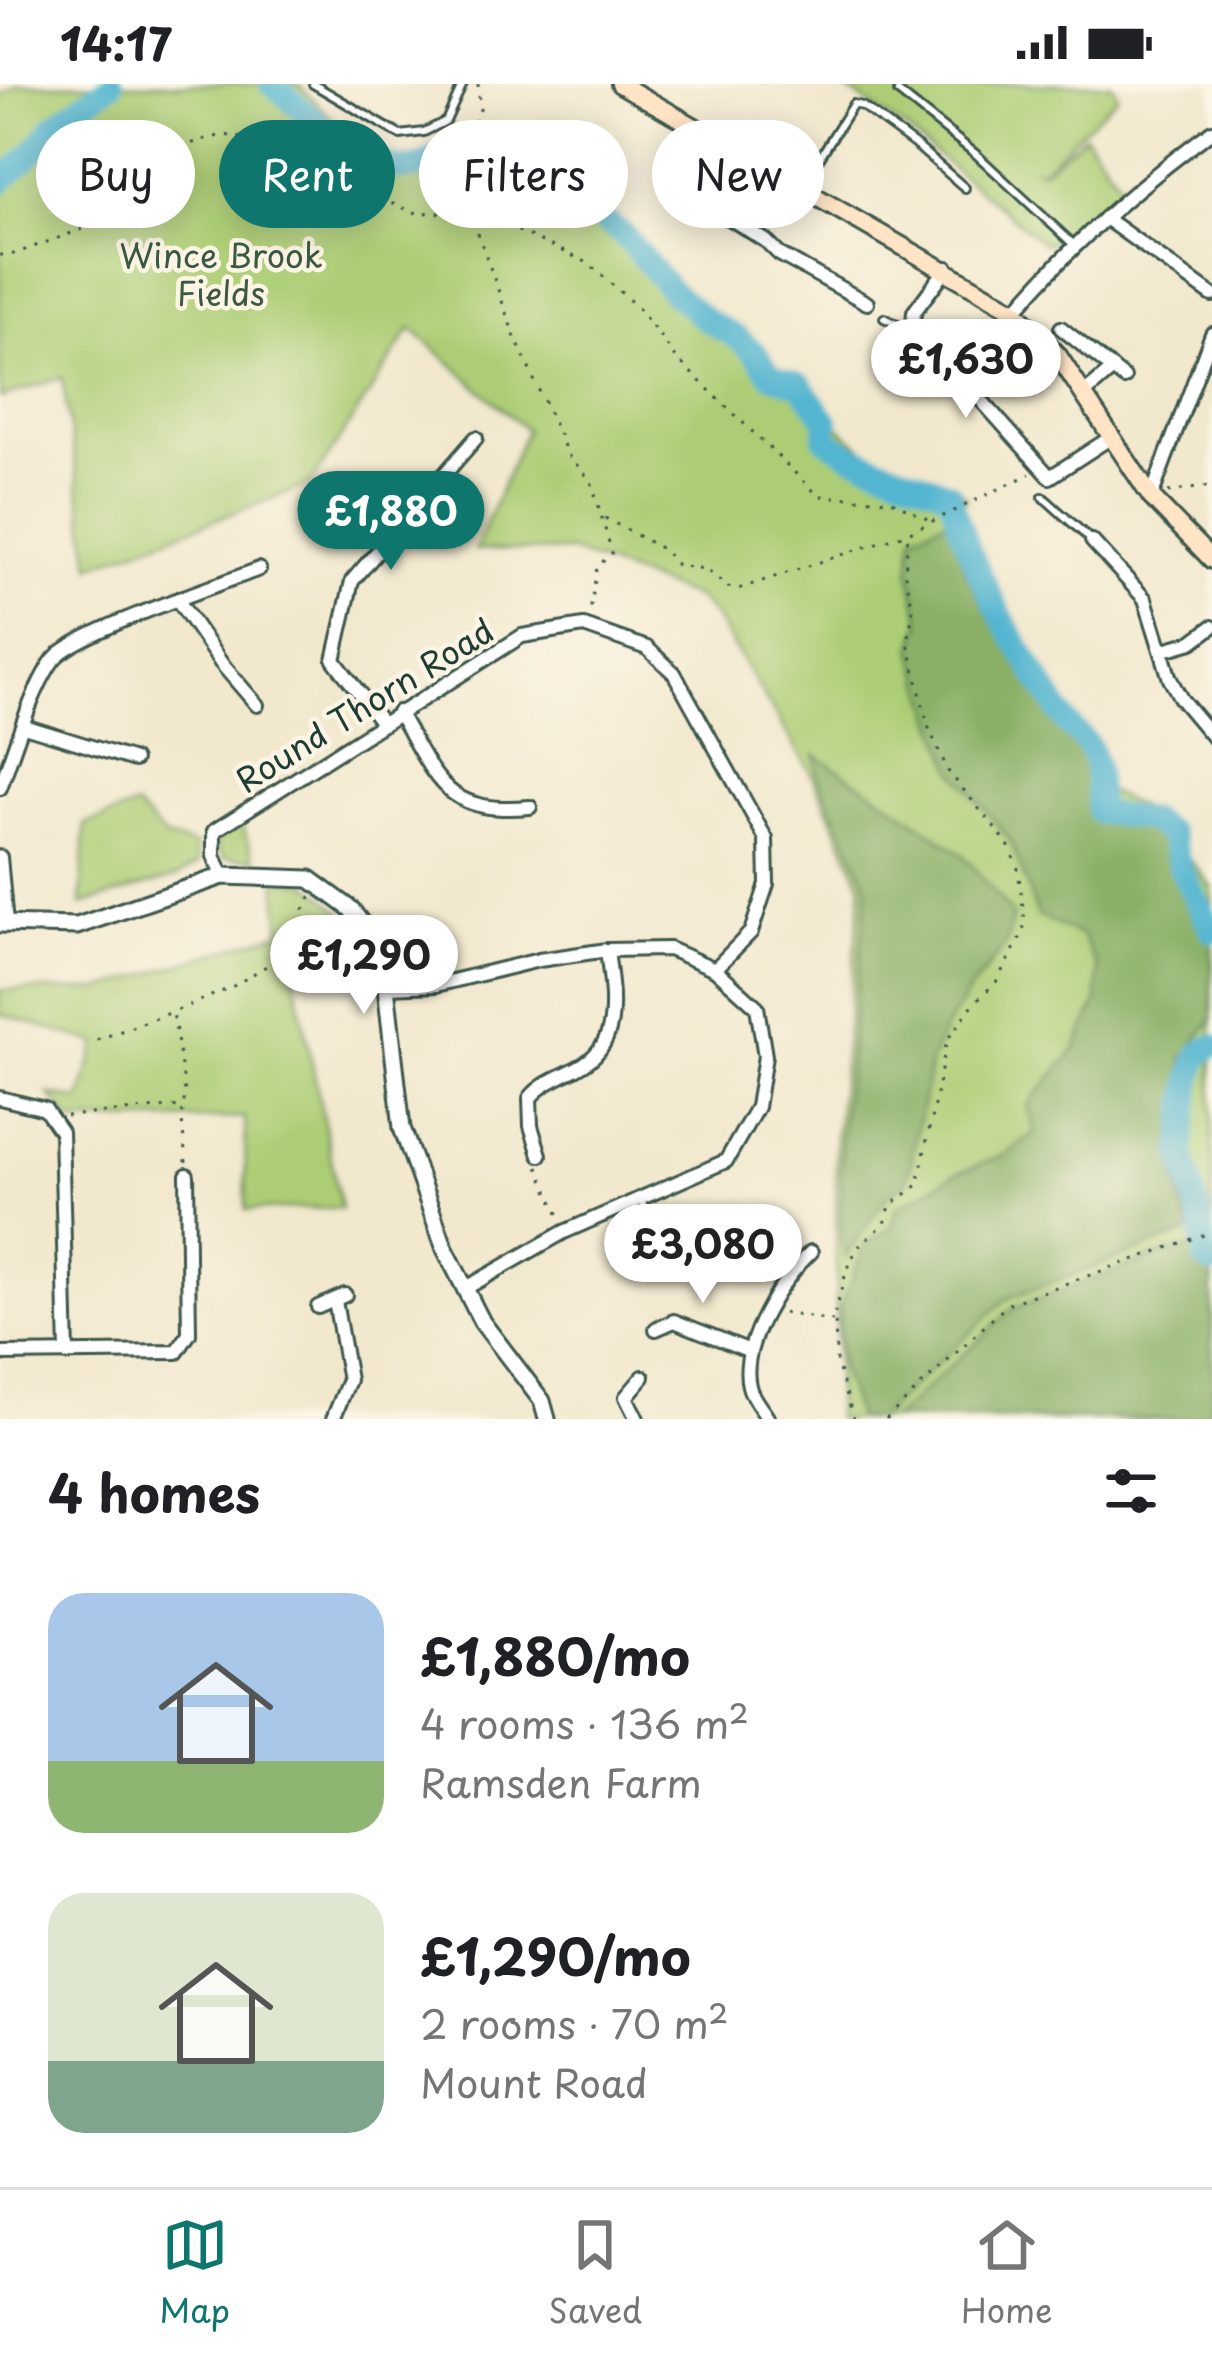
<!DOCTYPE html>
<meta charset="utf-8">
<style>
:root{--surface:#fff;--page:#f6f6f6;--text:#202124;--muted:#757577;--line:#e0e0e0;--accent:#0f766e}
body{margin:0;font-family:"Playpen Sans",sans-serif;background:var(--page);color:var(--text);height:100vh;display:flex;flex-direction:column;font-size:45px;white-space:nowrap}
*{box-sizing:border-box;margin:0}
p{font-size:39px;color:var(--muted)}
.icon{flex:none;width:66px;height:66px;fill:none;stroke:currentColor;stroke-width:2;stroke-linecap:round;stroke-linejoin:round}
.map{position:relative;height:1335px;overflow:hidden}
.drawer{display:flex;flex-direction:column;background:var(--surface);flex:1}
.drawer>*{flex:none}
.guide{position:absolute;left:36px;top:36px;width:1140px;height:108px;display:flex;gap:24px}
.price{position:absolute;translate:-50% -102px;padding:0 27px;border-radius:42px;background:#fff;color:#222;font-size:39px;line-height:78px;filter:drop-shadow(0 3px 6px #0008)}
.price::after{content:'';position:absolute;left:50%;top:72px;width:36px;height:27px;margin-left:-18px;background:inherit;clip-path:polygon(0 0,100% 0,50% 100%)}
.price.active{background:var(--accent);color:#fff}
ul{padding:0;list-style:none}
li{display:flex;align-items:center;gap:36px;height:300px;padding:0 48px}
li span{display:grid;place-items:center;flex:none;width:336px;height:240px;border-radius:36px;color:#555}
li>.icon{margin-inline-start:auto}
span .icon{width:144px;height:144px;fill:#fffc;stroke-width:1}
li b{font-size:51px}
h2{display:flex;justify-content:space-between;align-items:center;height:144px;padding:0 48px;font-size:51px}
.tag{padding:0 42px;border-radius:54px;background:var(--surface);box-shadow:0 6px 30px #0003;font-size:42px;line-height:108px}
.tag.active{background:var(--accent);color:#fff}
.status{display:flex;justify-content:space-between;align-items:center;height:84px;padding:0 60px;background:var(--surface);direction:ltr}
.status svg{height:33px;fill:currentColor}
.menu{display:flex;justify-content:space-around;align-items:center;height:168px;border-top:3px solid var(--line);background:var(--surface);font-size:33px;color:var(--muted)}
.menu a{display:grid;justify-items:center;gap:6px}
.menu .active{color:var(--accent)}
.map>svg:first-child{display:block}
.green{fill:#accd75;stroke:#668554;stroke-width:3}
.forest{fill:#89b066;stroke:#54764d;stroke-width:3}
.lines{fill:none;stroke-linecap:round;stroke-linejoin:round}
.river{stroke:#52b5d0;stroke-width:24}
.service-casing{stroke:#3e574b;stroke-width:12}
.minor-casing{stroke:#3e574b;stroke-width:18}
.tertiary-casing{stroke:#3e574b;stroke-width:21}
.secondary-casing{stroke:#3e574b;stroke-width:22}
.path{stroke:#3e574b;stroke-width:3;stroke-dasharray:3 9;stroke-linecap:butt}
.service{stroke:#fff;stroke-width:6}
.minor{stroke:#fff;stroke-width:12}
.tertiary{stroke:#fff;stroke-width:15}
.secondary{stroke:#ffe4c6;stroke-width:16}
.labels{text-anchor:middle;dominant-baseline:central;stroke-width:9;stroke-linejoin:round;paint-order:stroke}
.park-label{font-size:33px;fill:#3b5a41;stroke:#fcf5e5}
.street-label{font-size:33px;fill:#1f3d34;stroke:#fcf5e5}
</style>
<div class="status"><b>14:17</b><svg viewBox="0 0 49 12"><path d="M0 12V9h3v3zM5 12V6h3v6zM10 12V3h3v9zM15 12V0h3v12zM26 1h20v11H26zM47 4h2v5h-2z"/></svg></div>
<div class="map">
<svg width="1212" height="1335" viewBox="0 0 1212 1335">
<rect width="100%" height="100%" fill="#fcf5e5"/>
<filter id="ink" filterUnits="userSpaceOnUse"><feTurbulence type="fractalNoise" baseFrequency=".00833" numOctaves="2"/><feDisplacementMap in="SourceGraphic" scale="24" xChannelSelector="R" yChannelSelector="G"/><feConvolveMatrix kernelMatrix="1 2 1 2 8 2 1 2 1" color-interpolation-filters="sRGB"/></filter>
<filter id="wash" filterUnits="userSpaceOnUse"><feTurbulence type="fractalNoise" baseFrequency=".004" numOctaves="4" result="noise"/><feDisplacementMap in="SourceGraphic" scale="48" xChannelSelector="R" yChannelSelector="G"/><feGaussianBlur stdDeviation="2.7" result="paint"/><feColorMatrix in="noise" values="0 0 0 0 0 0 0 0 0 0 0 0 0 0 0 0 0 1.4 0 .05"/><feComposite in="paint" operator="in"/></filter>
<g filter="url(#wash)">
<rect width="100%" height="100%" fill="#f1e8cd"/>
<g class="green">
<path d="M18 0H298L355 57 393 79 434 68 460 52 487 61C504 94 517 106 556 112 569 114 580 115 591 122 635 150 665 195 705 229 730 250 756 258 773 288L805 298 832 337 867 368 953 402 966 413 961 425 989 497 1016 549 1049 605 1097 662 1101 704 1169 737 1184 768 1212 804V1335H836V1051L862 802 812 690 715 533 697 514 570 467 475 466 526 346 411 244 311 400 91 482 62 293 0 314V12Z"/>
<path d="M839 0H1112L1118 12 1042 85 1033 84 1042 87 1085 51 1124 105 1060 158 1044 160 903 43Z"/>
<path d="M136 723 166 754 195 761 198 780 178 792 81 821 85 740Z"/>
<path d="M240 736 255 775 224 774 217 764 220 751Z"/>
<path d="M276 797 307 799 342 827 288 859 341 1124 246 1126 245 1034 73 1038 49 1010 80 1016 97 959 0 930V906H100L281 848Z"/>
</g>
<g class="forest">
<path d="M951 434C955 490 1021 584 1053 632 1062 645 1077 654 1084 667 1095 687 1086 711 1096 731L1147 742 1161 753 1178 796 1212 859V935L1184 974 1172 1072 1189 1148 1006 1215 878 1335H858L840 1284 839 1228 865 1160 890 1145 898 1123 957 1089 1005 1071 1035 1048 1028 1021 1075 966 1097 917 1098 885 1082 852 1038 832 1011 758 953 685 932 628 913 566 921 538 910 490 913 451Z"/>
<path d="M815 671 887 717 963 771 1013 831 1006 861 969 907 944 946 931 976 907 1098 886 1113 846 1172 841 1155V1050L868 802 818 693Z"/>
<path d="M1192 1164 1199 1183 1212 1188V1335H893L1012 1225 1158 1171Z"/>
</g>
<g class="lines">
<g class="river">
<path d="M271 0C308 27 369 96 417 83 442 76 449 56 477 62L489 87 509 104 534 116 563 120 595 131 624 151 670 206 706 236 738 254 757 271 771 291 801 301 827 337 825 354 852 372 949 409C975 496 1016 560 1064 635 1071 646 1083 652 1089 663 1099 680 1097 708 1098 728L1149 736 1170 750 1181 785 1212 847"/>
<path d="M0 99 38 63 54 41 111 0"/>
<path d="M1212 962 1199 970 1191 996 1182 1068 1201 1137 1205 1176 1212 1179"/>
</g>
</g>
</g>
<g filter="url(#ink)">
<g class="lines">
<g class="service-casing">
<g id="service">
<path d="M313 0 400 51 424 48 446 37 463 0"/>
<path d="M898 8 977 71 1073 160"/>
<path d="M802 102 853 20 862 22 918 63 965 104"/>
<path d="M884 234 902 243 910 241"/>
<path d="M1043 413 1090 455"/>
<path d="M641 1117 660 1157"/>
</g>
</g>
<g class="minor-casing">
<g id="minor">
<path d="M724 58 706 103 710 122 766 157 779 170 867 219"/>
<path d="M1105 134 1212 211"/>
<path d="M947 184 914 228 913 240 1050 393 1110 354"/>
<path d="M1015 227C1073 158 1140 100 1212 47"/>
<path d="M1061 244 1124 294"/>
<path d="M1085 309 1113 285"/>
<path d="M1151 413 1212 250"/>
<path d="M1092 457 1145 515 1170 595 1181 615 1212 652"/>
<path d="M179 518 221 579 257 621"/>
<path d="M1164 566 1192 558 1212 543"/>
<path d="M398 628C437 694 443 731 530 723"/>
<path d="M382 639 334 576 352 497 476 354"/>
<path d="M24 642 134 676"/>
<path d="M0 704C13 669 32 604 54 575 77 547 217 502 259 485"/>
<path d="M0 773 6 840"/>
<path d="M223 792 214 772V747L522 552 584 542 647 564 674 589 766 755 767 800 751 848 715 885"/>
<path d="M387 903 436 901 539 876 607 866 669 865 715 885 757 923 765 972 757 1023 726 1077 564 1148 466 1204"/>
<path d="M0 1014 45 1025 61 1048 67 1270"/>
<path d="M540 1071 531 1042 530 1014C542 999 560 993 577 984 624 960 612 910 607 866"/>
<path d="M318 1223 345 1211"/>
<path d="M656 1245 674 1237 750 1267"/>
<path d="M0 1270 177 1268 189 1250 187 1091"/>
<path d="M333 1335 349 1296 335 1217"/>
<path d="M637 1335 626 1313 643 1293"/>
<path d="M768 1335C762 1325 751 1313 749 1302 739 1261 782 1194 811 1168"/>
</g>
</g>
<g class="tertiary-casing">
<path id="tertiary" d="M0 840 77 842 223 792 310 795 351 825 382 868 402 1044 445 1165 482 1238 542 1317 547 1335"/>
</g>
<g class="secondary-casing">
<path id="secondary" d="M620 0 1015 227 1057 270 1151 413 1212 476"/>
</g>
<g class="path">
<path d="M478 0 480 25 471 49 463 127 475 141 514 251 568 371 591 397 612 469 597 483 590 529"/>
<path d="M0 171H11L80 146 108 129 129 102 181 63 211 53 235 51 353 111 380 115 417 129 477 128 588 179 638 224 677 275 819 412 890 416 931 437"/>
<path d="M1168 408 1212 402"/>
<path d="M605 434 664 466 677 481 705 485 728 503 738 505 908 449 1030 390"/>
<path d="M97 956 174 927"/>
<path d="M66 1032 182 1022"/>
<path d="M186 1078 182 1036 185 1008 173 928 230 904 276 876 311 813"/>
<path d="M538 1083 560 1134"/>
<path d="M783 1229 833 1237"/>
<path d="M854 1335 836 1276 835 1226 849 1179 861 1159 885 1140 890 1122 918 1101 947 956 975 918 996 898 1022 851 1025 838 1018 785 1008 760 948 687 928 642 908 559 913 525 905 491 908 449"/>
<path d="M886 1335 1008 1220 1212 1148"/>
</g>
<use href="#service" class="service"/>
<use href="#minor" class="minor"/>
<use href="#tertiary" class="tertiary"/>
<use href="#secondary" class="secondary"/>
</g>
</g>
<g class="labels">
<g class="park-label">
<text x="221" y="170">Wince Brook<tspan x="221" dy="38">Fields</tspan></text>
</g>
<g class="street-label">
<text transform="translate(364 620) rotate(-32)">Round Thorn Road</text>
</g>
</g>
</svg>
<b class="price" style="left:966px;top:337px">£1,630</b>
<b class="price active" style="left:391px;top:489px">£1,880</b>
<b class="price" style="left:364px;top:933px">£1,290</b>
<b class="price" style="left:703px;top:1222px">£3,080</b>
<div class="guide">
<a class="tag">Buy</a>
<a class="tag active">Rent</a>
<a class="tag">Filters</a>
<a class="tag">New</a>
</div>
</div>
<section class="drawer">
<h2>4 homes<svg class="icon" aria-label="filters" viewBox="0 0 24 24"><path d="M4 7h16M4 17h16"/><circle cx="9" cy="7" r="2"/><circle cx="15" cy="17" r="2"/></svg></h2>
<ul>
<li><span style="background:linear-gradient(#a9c7e8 70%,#8fb573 0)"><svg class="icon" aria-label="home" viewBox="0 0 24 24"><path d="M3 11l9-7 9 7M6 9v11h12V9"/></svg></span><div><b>£1,880/mo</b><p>4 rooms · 136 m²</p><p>Ramsden Farm</p></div></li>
<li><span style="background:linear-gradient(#dfe7d0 70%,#7fa58c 0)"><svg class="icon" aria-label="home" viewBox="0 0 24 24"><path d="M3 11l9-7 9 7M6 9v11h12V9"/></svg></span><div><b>£1,290/mo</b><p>2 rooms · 70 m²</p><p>Mount Road</p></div></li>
</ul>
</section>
<nav class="menu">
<a class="active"><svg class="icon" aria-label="map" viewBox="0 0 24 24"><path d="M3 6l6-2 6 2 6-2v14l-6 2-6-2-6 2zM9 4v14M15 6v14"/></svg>Map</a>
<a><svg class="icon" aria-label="saved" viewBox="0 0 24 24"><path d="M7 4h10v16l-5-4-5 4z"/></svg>Saved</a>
<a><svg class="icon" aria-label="home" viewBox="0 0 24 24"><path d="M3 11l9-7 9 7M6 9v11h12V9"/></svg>Home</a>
</nav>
